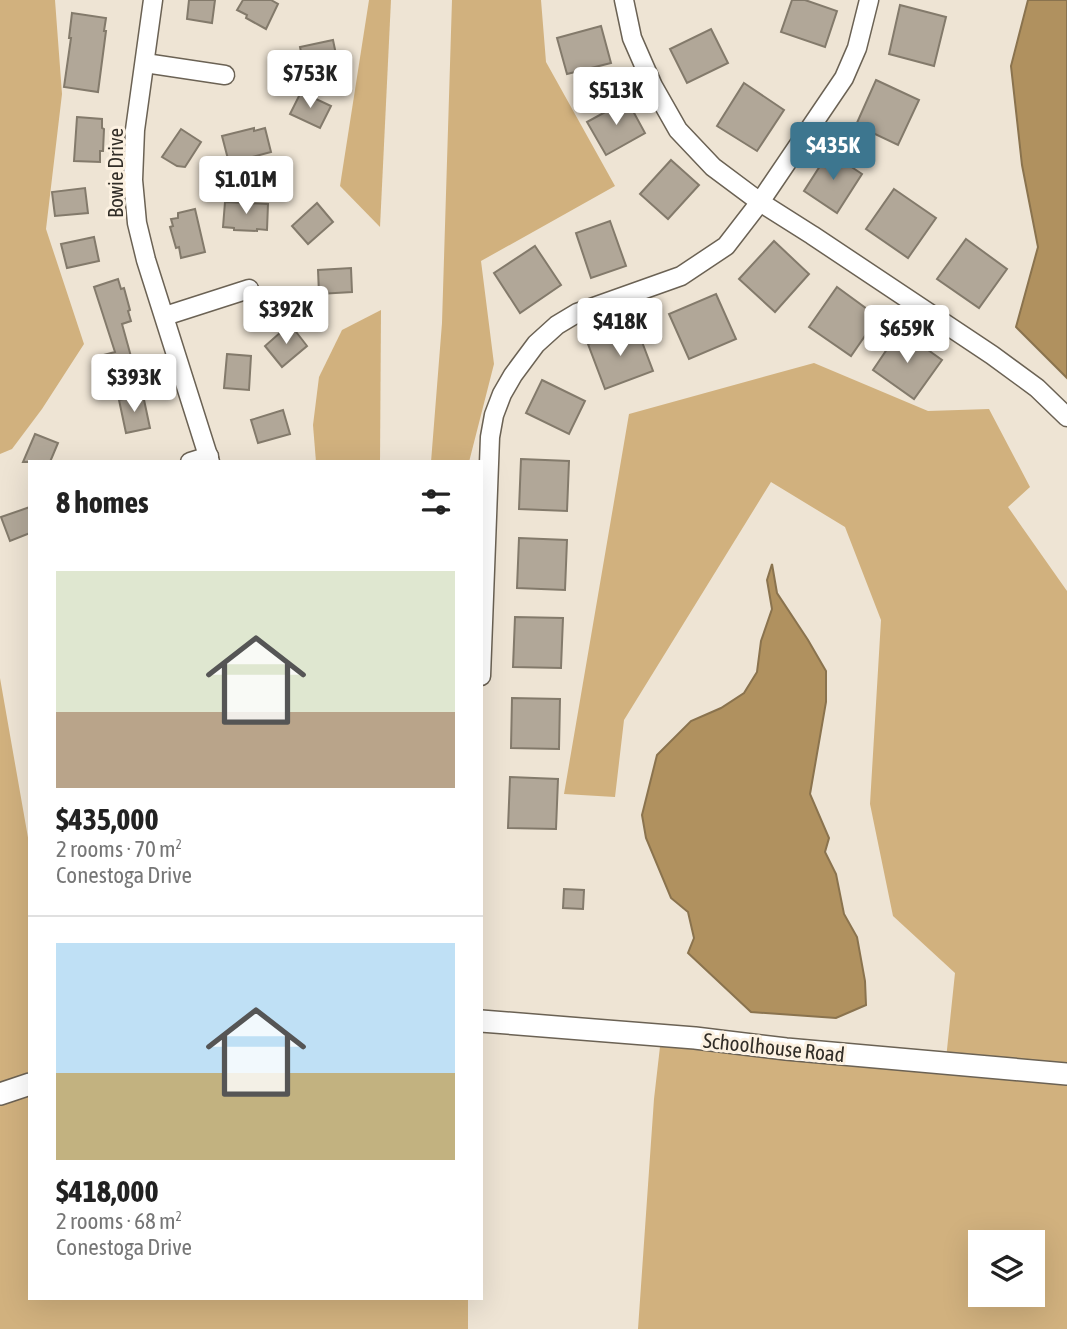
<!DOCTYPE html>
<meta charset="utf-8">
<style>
:root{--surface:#fff;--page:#f2f2f2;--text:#222;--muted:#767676;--line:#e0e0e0;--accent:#3d768f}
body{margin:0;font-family:"Asap Condensed",sans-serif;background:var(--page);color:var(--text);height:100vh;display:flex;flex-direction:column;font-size:26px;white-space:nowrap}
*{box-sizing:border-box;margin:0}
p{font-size:23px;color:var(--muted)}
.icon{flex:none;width:38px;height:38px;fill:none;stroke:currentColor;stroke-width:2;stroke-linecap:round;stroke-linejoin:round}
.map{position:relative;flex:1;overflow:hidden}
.sheet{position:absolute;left:28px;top:460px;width:455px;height:840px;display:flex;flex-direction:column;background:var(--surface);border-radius:0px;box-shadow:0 7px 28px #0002}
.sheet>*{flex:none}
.tools{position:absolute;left:968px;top:1230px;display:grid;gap:14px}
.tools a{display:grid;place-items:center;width:77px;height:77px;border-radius:0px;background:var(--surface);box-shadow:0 7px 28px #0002;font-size:35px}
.price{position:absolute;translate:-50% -60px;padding:0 16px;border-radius:7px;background:#fff;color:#222;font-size:23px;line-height:46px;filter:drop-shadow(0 2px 4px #0008)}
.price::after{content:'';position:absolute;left:50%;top:42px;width:21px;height:16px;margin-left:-10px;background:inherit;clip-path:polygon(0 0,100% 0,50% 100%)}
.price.current{background:var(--accent);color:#fff}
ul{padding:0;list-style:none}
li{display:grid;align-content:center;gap:14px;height:371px;padding:0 28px}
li+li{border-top:2px solid var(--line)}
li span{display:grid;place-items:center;height:217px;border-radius:0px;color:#555}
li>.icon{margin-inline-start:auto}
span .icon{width:126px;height:126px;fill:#fffc;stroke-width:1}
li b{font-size:30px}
h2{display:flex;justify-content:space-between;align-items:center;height:84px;padding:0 28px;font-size:30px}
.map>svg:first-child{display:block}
.forest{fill:#d1b17e;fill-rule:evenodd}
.water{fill:#b0915f;stroke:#8a734e;stroke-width:2}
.building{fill:#b1a798;stroke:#837a6b;stroke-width:2}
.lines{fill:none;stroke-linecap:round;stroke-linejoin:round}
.minor-casing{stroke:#6b6254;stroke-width:21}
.tertiary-casing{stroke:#6b6254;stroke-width:24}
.minor{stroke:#fff;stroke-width:18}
.tertiary{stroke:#fff;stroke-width:21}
.labels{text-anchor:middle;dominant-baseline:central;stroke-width:6;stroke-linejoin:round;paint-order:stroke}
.street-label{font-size:21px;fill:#312d27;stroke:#fcf1e1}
</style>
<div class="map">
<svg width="1067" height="1329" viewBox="0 0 1067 1329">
<rect width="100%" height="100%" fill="#eee4d4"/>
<g class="forest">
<path d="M0 0H55L62 94 46 229 84 344 42 409 12 449 0 454Z"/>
<path d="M369 0H391L380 227 340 186Z"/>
<path d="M452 0H541L546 62 615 186 481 261 494 364 469 462H431L442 323Z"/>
<path d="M381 310 380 462H316L313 425 319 377 342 330Z"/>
<path d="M814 363 928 411 989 409 1030 487 1008 507 1067 591V1329H638L654 1099 661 1038 946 1059 955 973 893 916 870 804 881 620 845 527 771 482 624 720 615 797 564 794 629 414ZM980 1242H1032V1295H980Z"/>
<path d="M0 678 30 849V1298L468 1299V1329H0Z"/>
</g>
<g class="water">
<path d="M1028 0H1067V378L1016 327 1038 247 1022 165 1011 66Z"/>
<path d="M772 564 777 593 808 640 826 671V702L810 794 829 838 825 852 836 874 844 914 857 937 865 981 866 1005 836 1018 751 1012 688 953 694 938 688 912 671 898 646 838 642 815 657 755 691 721 721 708 744 693 757 672 761 641 772 609 767 580Z"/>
</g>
<g class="building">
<path d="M189 0H215L212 23 187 19Z"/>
<path d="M243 0H271L278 4 266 29 246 18 247 15 237 10Z"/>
<path d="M792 0H805L837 11 825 47 781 32Z"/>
<path d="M900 5 946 17 934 66 889 54Z"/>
<path d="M72 13 106 18 104 31H106L98 92 64 87 71 38H69Z"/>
<path d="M601 26 611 63 567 74 557 38Z"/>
<path d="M711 29 728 63 687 83 670 49Z"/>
<path d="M333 40 338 64 305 71 300 47Z"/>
<path d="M876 80 919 100 898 145 856 125Z"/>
<path d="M744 83 784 110 757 151 717 126Z"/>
<path d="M301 92 331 106 320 128 290 114Z"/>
<path d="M627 100 645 133 606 155 587 122Z"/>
<path d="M77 117 102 119V128L104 129 103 151H100V162L74 161Z"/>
<path d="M254 128V131L265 128 271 152 229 163 222 136Z"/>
<path d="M181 129 201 142 185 167 177 166 162 157Z"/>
<path d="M829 152 862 174 837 213 804 191Z"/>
<path d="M671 160 699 185 668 219 640 194Z"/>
<path d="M85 188 88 213 55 216 52 192Z"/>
<path d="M894 189 936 218 908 258 866 229Z"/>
<path d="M225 202 268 204 267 230 257 229V231L234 230V228L223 227Z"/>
<path d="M317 203 333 222 308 244 292 226Z"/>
<path d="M195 209 205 252 181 258 179 247 176 248 170 227 173 226 171 219 178 218V213Z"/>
<path d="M610 221 626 266 591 278 576 233Z"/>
<path d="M94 237 99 261 67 268 61 244Z"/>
<path d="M966 239 1007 269 979 308 937 279Z"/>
<path d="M774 241 809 274 775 312 739 279Z"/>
<path d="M535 246 561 285 520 313 494 273Z"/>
<path d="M351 268 352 292 319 294 318 270Z"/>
<path d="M118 279 121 289 124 288 130 310 128 311 131 321 122 324 135 371 103 381 96 357 115 352 94 287Z"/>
<path d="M837 287 878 317 851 356 809 327Z"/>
<path d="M716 294 736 339 689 359 669 314Z"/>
<path d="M290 324 307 346 282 367 265 346Z"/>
<path d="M636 326 653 371 605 389 588 344Z"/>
<path d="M900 330 942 360 914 399 873 370Z"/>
<path d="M227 354 251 356 249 390 224 388Z"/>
<path d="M542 380 585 401 569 434 526 413Z"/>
<path d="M143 395 150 428 126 433 119 400Z"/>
<path d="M283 410 290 434 258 443 251 420Z"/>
<path d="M35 434 58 443 50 462H23Z"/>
<path d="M521 459 569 461 567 511 519 509Z"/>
<path d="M30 507V533L10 541 1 517Z"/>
<path d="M519 538 567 540 565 590 517 588Z"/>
<path d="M515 617 563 618 561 668 513 667Z"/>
<path d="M512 698 560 699 559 749 511 748Z"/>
<path d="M510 777 558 779 556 829 508 828Z"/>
<path d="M564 889 584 890 583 909 563 908Z"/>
</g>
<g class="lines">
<g class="minor-casing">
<g id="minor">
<path d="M153 0 135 130 133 180 137 223 146 260 210 462"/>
<path d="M624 0 632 38 653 86 678 130 713 167 760 202 812 235 992 355 1037 388 1067 417"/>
<path d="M145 63 225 75"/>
<path d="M165 316 249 289"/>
<path d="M190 462 209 456"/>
<path d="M481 676 490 437 494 415 502 394 513 375 536 344 557 325 577 313 681 276 726 246 760 202 844 78 857 48 869 0"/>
</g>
</g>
<g class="tertiary-casing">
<g id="tertiary">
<path d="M481 1021 695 1038 786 1049 1067 1074"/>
<path d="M0 1094 30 1084"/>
</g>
</g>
<use href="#minor" class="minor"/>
<use href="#tertiary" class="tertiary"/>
</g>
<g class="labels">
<g class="street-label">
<text transform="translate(115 173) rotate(-90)">Bowie Drive</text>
<text transform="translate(774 1047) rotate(6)">Schoolhouse Road</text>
</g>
</g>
</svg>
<div class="tools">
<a><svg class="icon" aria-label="layers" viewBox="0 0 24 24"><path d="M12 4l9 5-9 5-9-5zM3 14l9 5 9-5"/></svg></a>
</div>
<b class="price" style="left:310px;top:110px">$753K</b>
<b class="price" style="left:616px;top:127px">$513K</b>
<b class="price current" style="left:833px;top:182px">$435K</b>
<b class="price" style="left:246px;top:216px">$1.01M</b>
<b class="price" style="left:286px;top:346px">$392K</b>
<b class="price" style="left:620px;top:358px">$418K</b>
<b class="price" style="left:907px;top:365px">$659K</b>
<b class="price" style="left:134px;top:414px">$393K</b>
<section class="sheet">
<h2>8 homes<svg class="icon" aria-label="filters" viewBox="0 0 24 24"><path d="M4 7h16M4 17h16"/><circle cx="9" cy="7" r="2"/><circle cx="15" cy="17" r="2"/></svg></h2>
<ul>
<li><span style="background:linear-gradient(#dfe7d0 65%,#b9a48a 0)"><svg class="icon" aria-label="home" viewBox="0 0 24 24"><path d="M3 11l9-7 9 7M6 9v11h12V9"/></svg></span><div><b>$435,000</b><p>2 rooms · 70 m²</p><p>Conestoga Drive</p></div></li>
<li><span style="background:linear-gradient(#bfe0f5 60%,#c2b280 0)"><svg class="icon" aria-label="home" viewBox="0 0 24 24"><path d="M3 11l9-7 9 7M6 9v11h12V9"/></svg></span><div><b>$418,000</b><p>2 rooms · 68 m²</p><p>Conestoga Drive</p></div></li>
</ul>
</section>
</div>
